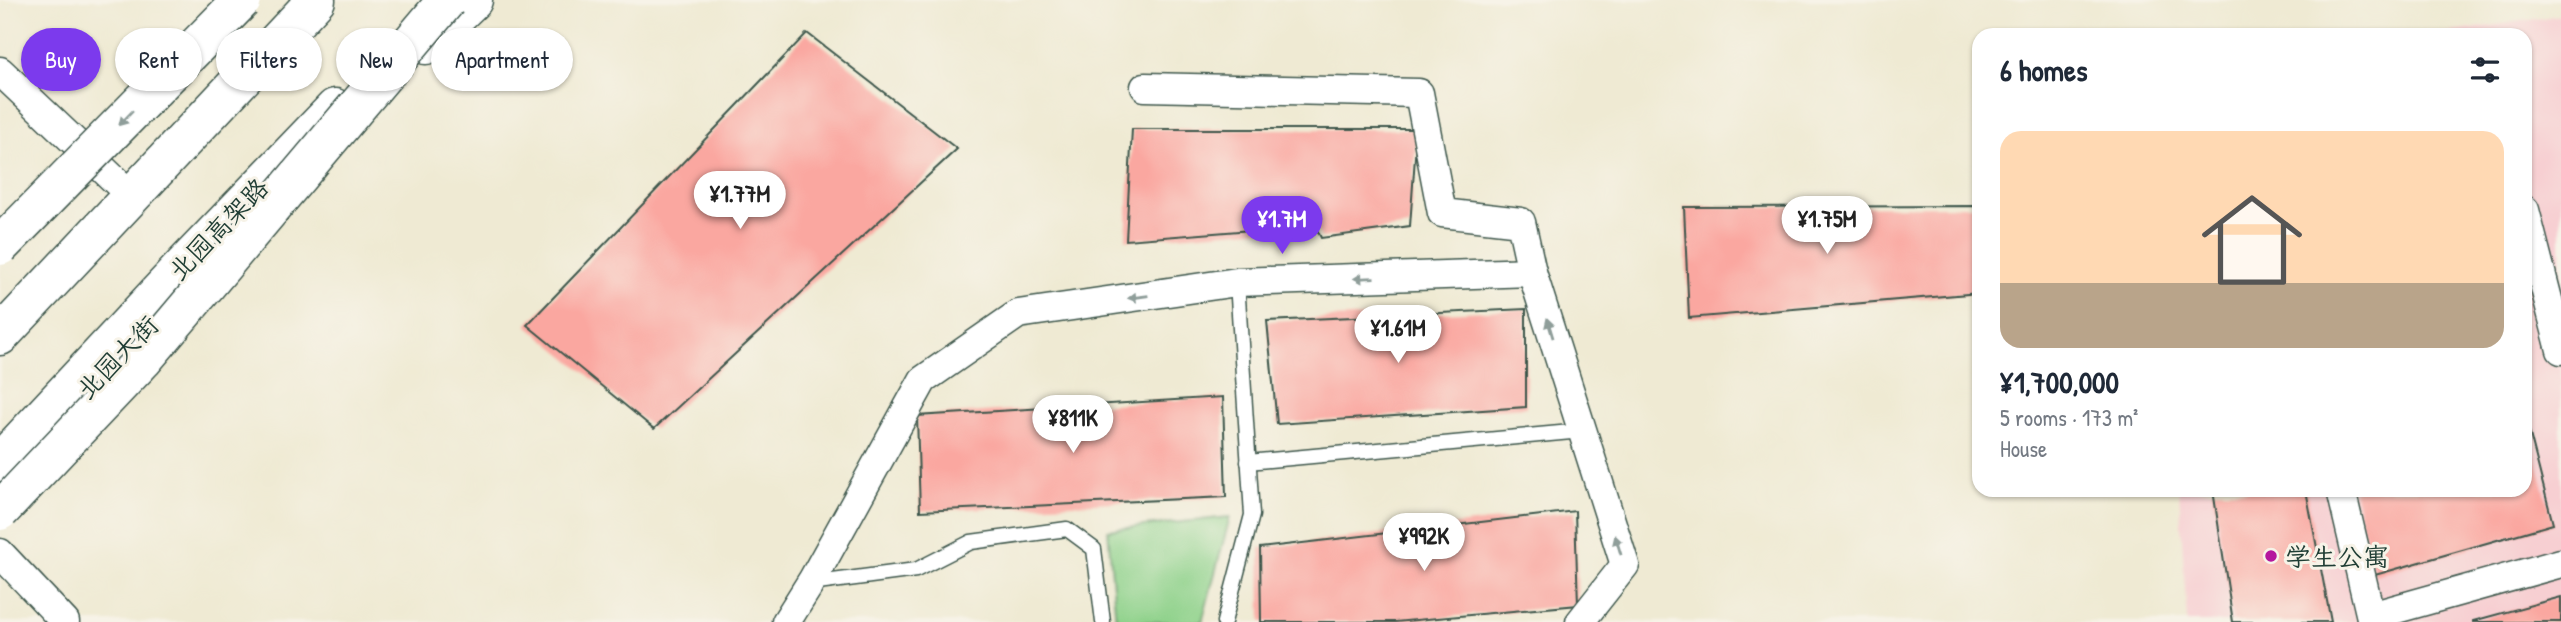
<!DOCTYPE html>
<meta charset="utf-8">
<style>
:root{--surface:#fff;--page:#f6f6f7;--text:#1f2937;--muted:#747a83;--line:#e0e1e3;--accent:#7c3aed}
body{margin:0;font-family:"Patrick Hand","LXGW WenKai TC",sans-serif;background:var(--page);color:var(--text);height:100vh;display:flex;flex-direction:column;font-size:26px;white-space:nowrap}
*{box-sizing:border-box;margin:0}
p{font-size:23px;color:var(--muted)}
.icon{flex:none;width:38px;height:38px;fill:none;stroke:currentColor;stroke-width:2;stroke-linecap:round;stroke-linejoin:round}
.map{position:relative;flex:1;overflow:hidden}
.drawer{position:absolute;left:1972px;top:28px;width:560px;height:469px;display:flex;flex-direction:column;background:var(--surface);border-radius:21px;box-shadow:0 2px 5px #0004}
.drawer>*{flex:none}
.hud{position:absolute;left:21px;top:28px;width:665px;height:63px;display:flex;gap:14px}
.price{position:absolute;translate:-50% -60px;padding:0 16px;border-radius:24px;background:#fff;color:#222;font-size:23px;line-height:46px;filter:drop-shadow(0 2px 4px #0008)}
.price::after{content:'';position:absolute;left:50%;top:42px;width:21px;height:16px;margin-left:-10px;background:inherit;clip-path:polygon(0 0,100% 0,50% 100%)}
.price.on{background:var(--accent);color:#fff}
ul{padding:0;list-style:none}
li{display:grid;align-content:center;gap:14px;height:371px;padding:0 28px}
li+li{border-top:2px solid var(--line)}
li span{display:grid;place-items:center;height:217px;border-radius:21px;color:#555}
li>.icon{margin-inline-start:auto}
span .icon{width:126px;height:126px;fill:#fffc;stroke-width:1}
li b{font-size:30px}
h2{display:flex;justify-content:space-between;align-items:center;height:84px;padding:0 28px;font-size:30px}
.tag{padding:0 24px;border-radius:32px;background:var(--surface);box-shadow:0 2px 5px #0004;font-size:24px;line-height:63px}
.tag.on{background:var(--accent);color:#fff}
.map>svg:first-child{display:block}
.built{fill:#f7cfd2}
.green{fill:#8fd28b;stroke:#578860;stroke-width:2}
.building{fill:#faa7a0}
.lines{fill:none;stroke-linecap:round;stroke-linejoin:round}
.lane-casing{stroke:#3e574c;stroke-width:17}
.street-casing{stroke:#3e574c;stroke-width:31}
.primary-casing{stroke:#3e574c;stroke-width:41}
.highway-casing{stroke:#3e574c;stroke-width:41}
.lane{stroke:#fff;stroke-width:14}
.street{stroke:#fff;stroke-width:28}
.primary{stroke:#fff;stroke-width:38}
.highway{stroke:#fff;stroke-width:38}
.highway-bridge-casing{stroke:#3e574c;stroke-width:41;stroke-linecap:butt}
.highway-bridge{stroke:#fff;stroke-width:38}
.oneway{fill:#8f9e9a}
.poi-dot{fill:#b5179e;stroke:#f7f3e8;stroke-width:2.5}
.labels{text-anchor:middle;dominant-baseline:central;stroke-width:6;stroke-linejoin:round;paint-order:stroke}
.street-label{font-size:26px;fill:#1f3d34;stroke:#f7f3e8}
.poi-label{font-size:26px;fill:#1f3d34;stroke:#f7f3e8;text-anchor:start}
</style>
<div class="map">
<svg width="2561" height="622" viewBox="0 0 2561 622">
<rect width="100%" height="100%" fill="#f7f3e8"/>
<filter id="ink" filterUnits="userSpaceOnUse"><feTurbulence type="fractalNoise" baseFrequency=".0143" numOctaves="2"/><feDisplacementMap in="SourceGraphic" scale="14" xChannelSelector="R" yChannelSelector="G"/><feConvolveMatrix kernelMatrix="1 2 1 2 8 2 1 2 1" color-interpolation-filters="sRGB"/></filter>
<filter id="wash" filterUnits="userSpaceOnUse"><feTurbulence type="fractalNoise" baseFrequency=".00686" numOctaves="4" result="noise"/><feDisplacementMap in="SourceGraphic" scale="28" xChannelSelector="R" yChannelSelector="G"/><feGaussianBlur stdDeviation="1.57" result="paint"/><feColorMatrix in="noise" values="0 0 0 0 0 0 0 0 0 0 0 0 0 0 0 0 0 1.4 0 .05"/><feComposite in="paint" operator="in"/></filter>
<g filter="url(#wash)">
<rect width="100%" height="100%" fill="#efead3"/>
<path class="built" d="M2561 15V622H2187L2179 490H2525V35H2433Z"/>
<path class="green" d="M1230 517 1202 622H1116L1108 530Z"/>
<g id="blocks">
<g class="building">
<path d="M807 33 957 149 654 429 527 325Z"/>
<path d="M1132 129H1417L1410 226 1321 238 1315 225 1126 240Z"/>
<path d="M1979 206V293L1689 318 1684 207Z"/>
<path d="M1526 309V407L1277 424 1267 321Z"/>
<path d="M1223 397 1226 497 920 511 917 416Z"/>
<path d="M2525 415 2553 524 2375 575 2354 490H2525Z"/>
<path d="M2213 490H2306L2331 622H2233Z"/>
<path d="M1575 511 1578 605 1395 622H1261L1260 548Z"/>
<path d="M2561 597V622H2473V621Z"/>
</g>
</g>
</g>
<g filter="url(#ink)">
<use href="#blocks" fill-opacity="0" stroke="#3e574c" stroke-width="2"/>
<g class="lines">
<g class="lane-casing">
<g id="lane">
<path d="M1248 462 1582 431"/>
<path d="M810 584 916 570 971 542 1067 529 1094 549 1103 622"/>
<path d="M1224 622 1252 515 1237 282"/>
</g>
</g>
<g class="street-casing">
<g id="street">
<path d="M0 71 123 188"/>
<path d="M1145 87 1419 93 1442 213 1521 222 1532 272"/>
<path d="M2525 210 2561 350"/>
<path d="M2341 490 2372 622"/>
<path d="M0 553 65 622"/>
<path d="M2371 616 2561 563"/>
<path d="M786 622 813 579 923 380 1018 314 1237 282 1532 272 1625 565 1580 622"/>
</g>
</g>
<g class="primary-casing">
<path id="primary" d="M426 45 473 0"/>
</g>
<g class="highway-casing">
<g id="highway">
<path d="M0 336 316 0"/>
<path d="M0 462 184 265 335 108"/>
</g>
</g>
<use href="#lane" class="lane"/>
<use href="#street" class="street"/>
<use href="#primary" class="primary"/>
<use href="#highway" class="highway"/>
<g class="highway-bridge-casing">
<g id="highway-bridge">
<path d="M0 246 242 0"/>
<path d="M0 511 143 360 447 0"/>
</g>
</g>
<use href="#highway-bridge" class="highway-bridge"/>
</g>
<defs><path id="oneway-solid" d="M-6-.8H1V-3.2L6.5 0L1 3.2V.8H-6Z" transform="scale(1.75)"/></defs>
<g class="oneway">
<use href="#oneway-solid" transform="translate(126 118) rotate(134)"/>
<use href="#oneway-solid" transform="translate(1364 278) rotate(178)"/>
<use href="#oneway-solid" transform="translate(1138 297) rotate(172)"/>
<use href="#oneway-solid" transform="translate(1550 328) rotate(-107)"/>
<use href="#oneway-solid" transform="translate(1618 545) rotate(-107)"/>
</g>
</g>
<circle class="poi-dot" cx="2271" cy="556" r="7"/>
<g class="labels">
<g class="street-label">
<text transform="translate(218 229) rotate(-46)">北园高架路</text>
<text transform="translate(117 357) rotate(-46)">北园大街</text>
</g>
<g class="poi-label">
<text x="2285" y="556">学生公寓</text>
</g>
</g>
</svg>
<b class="price" style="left:740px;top:231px">¥1.77M</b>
<b class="price on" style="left:1282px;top:256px">¥1.7M</b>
<b class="price" style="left:1827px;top:256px">¥1.75M</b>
<b class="price" style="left:1398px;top:365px">¥1.61M</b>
<b class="price" style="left:1073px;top:455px">¥811K</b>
<b class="price" style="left:1424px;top:573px">¥992K</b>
<div class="hud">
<a class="tag on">Buy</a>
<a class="tag">Rent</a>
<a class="tag">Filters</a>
<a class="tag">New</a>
<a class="tag">Apartment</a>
</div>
<section class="drawer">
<h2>6 homes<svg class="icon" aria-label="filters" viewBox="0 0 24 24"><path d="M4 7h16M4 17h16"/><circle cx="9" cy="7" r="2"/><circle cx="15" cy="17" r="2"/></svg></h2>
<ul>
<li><span style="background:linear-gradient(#ffd9b3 70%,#b9a48a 0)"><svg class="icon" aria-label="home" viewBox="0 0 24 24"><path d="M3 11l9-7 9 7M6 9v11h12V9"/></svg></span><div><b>¥1,700,000</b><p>5 rooms · 173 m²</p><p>House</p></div></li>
</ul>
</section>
</div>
